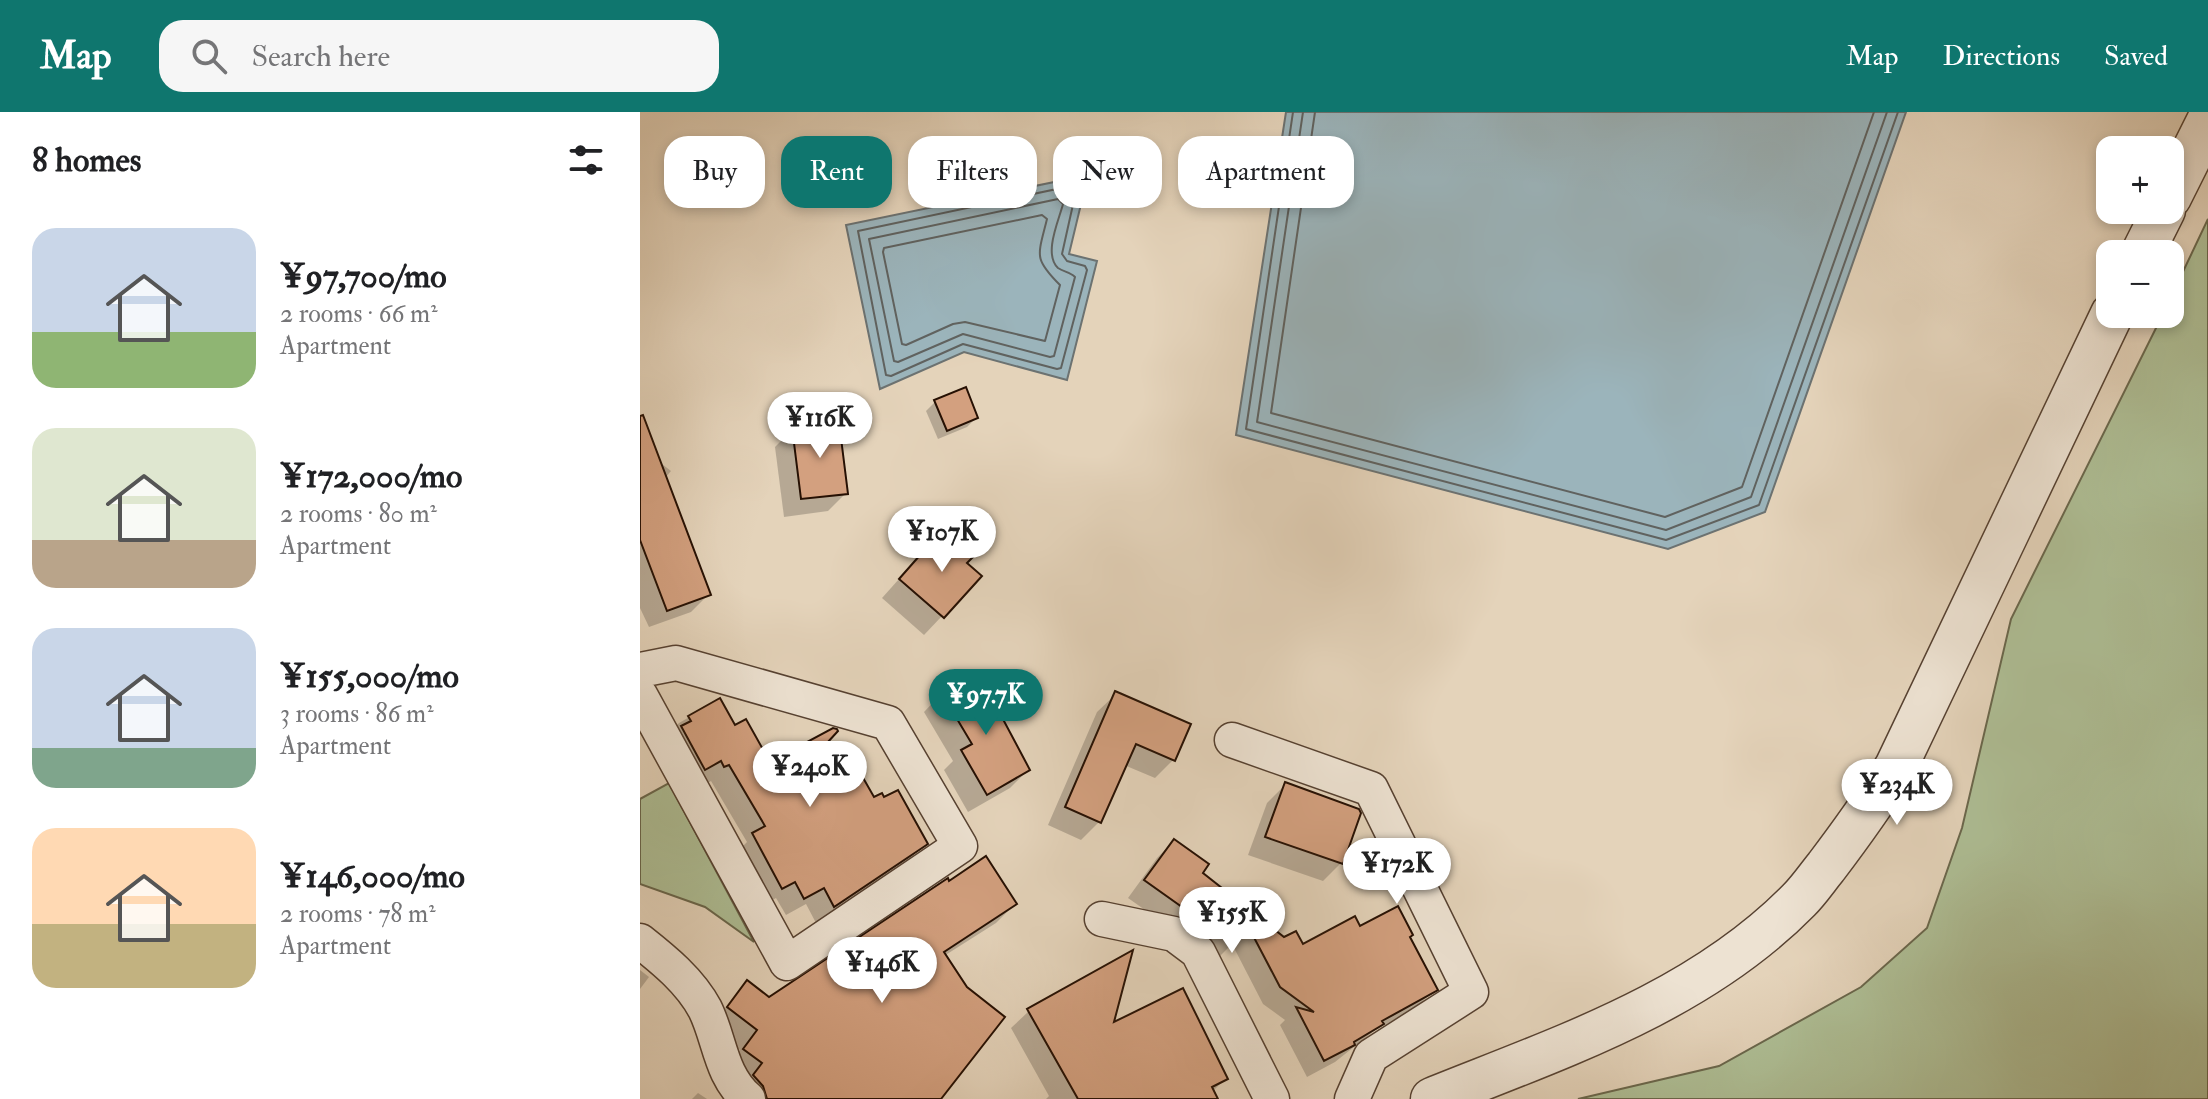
<!DOCTYPE html>
<meta charset="utf-8">
<style>
:root{--surface:#fff;--page:#f6f6f6;--text:#202124;--muted:#757577;--accent:#0f766e}
body{margin:0;font-family:"IM FELL Double Pica",serif;background:var(--page);color:var(--text);height:100vh;display:flex;flex-direction:column;font-size:30px;white-space:nowrap}
*{box-sizing:border-box;margin:0}
p{font-size:26px;color:var(--muted)}
.icon{flex:none;width:44px;height:44px;fill:none;stroke:currentColor;stroke-width:2;stroke-linecap:round;stroke-linejoin:round}
.map{position:relative;flex:1;overflow:hidden}
.details{display:flex;flex-direction:column;background:var(--surface);width:640px}
.details>*{flex:none}
.hud{position:absolute;left:24px;top:24px;width:760px;height:72px;display:flex;gap:16px}
.buttons{position:absolute;left:1456px;top:24px;display:grid;gap:16px}
.buttons a{display:grid;place-items:center;width:88px;height:88px;border-radius:16px;background:var(--surface);box-shadow:0 4px 12px #0003;font-size:40px}
.price{position:absolute;translate:-50% -68px;padding:0 18px;border-radius:28px;background:#fff;color:#222;font-size:26px;line-height:52px;filter:drop-shadow(0 2px 4px #0008)}
.price::after{content:'';position:absolute;left:50%;top:48px;width:24px;height:18px;margin-left:-12px;background:inherit;clip-path:polygon(0 0,100% 0,50% 100%)}
.price.active{background:var(--accent);color:#fff}
ul{padding:0;list-style:none}
li{display:flex;align-items:center;gap:24px;height:200px;padding:0 32px}
li span{display:grid;place-items:center;flex:none;width:224px;height:160px;border-radius:24px;color:#555}
li>.icon{margin-inline-start:auto}
span .icon{width:96px;height:96px;fill:#fffc;stroke-width:1}
li b{font-size:34px}
h2{display:flex;justify-content:space-between;align-items:center;height:96px;padding:0 32px;font-size:34px}
.tag{padding:0 28px;border-radius:24px;background:var(--surface);box-shadow:0 4px 12px #0003;font-size:28px;line-height:72px}
.tag.active{background:var(--accent);color:#fff}
header{display:flex;align-items:center;gap:48px;box-sizing:border-box;height:112px;padding:0 40px;background:var(--accent);color:#fff}
header strong{font-size:38px}
nav{display:flex;gap:44px;margin-inline-start:auto;font-size:28px}
.search{width:560px;height:72px;background:var(--page);display:flex;align-items:center;gap:20px;box-sizing:border-box;padding:0 28px;border-radius:24px;color:var(--muted);font-size:30px}
main{display:flex;flex:1;min-height:0}
.map>svg:first-child{display:block}
.green{fill:#aebe95;stroke:#6a674c;stroke-width:2}
.water{fill:#9bb4bb;stroke:#6c7271;stroke-width:2}
.shadow{fill:#0003}
.lines{fill:none;stroke-linecap:round;stroke-linejoin:round}
.shore{stroke:#60625f;stroke-width:2}
.building{fill:#d3a07f;stroke:#261003;stroke-width:2}
.minor-casing{stroke:#564131;stroke-width:37}
.tertiary-casing{stroke:#564131;stroke-width:45}
.minor{stroke:#ede2d2;stroke-width:34}
.tertiary{stroke:#ede2d2;stroke-width:42}
</style>
<header>
<strong>Map</strong>
<div class="search"><svg class="icon" aria-label="search" viewBox="0 0 24 24"><circle cx="10" cy="10" r="6"/><path d="M15 15l6 6"/></svg>Search here</div>
<nav><a>Map</a><a>Directions</a><a>Saved</a></nav>
</header>
<main>
<section class="details">
<h2>8 homes<svg class="icon" aria-label="filters" viewBox="0 0 24 24"><path d="M4 7h16M4 17h16"/><circle cx="9" cy="7" r="2"/><circle cx="15" cy="17" r="2"/></svg></h2>
<ul>
<li><span style="background:linear-gradient(#c9d6e8 65%,#8fb573 0)"><svg class="icon" aria-label="home" viewBox="0 0 24 24"><path d="M3 11l9-7 9 7M6 9v11h12V9"/></svg></span><div><b>¥97,700/mo</b><p>2 rooms · 66 m²</p><p>Apartment</p></div></li>
<li><span style="background:linear-gradient(#dfe7d0 70%,#b9a48a 0)"><svg class="icon" aria-label="home" viewBox="0 0 24 24"><path d="M3 11l9-7 9 7M6 9v11h12V9"/></svg></span><div><b>¥172,000/mo</b><p>2 rooms · 80 m²</p><p>Apartment</p></div></li>
<li><span style="background:linear-gradient(#c9d6e8 75%,#7fa58c 0)"><svg class="icon" aria-label="home" viewBox="0 0 24 24"><path d="M3 11l9-7 9 7M6 9v11h12V9"/></svg></span><div><b>¥155,000/mo</b><p>3 rooms · 86 m²</p><p>Apartment</p></div></li>
<li><span style="background:linear-gradient(#ffd9b3 60%,#c2b280 0)"><svg class="icon" aria-label="home" viewBox="0 0 24 24"><path d="M3 11l9-7 9 7M6 9v11h12V9"/></svg></span><div><b>¥146,000/mo</b><p>2 rooms · 78 m²</p><p>Apartment</p></div></li>
</ul>
</section>
<div class="map">
<svg width="1568" height="987" viewBox="0 0 1568 987">
<rect width="100%" height="100%" fill="#e4d3ba"/>
<filter id="stains"><feTurbulence type="fractalNoise" baseFrequency=".0025" numOctaves="4"/><feColorMatrix values="0 0 0 0 .2 0 0 0 0 .09 0 0 0 0 .02 0 0 0 .5 -.17"/></filter>
<radialGradient id="worn" r=".72"><stop offset=".6" stop-color="#630" stop-opacity="0"/><stop offset="1" stop-color="#630" stop-opacity=".3"/></radialGradient>
<g class="green">
<path d="M1568 107V987H938L1079 954 1221 875 1287 816 1322 716 1371 507 1523 202H1530V187Z"/>
<path d="M29 671 114 830 65 795 0 772V687Z"/>
</g>
<g class="water">
<path d="M646 0H1266L1125 400 1028 437 596 323Z"/>
<path d="M448 63 429 142 457 149 427 268 324 240 240 277 206 113Z"/>
</g>
<g class="shadow">
<path d="M295 290 336 306 327 315 298 327 286 299Z"/>
<path d="M153 317 206 381 188 399 144 405 135 335Z"/>
<path d="M0 335 31 359 25 366 68 483 51 500 9 515 0 496Z"/>
<path d="M285 438 324 452 302 504 284 523 242 486Z"/>
<path d="M302 581 388 658 370 676 328 700 304 658 313 649 284 600Z"/>
<path d="M476 582 534 647 515 666 484 653 459 710 441 728 408 713 457 600Z"/>
<path d="M79 588 95 616 146 672 233 688 285 731 268 749 176 811 166 792 146 803 136 786 124 793 96 741 107 730 71 669 66 672 21 629 39 611Z"/>
<path d="M645 673 701 751 683 769 608 743 627 691Z"/>
<path d="M534 729 560 762 644 827 662 834 719 816 768 826 795 877 778 894 734 919 695 950 667 965 640 913 645 908 623 892 592 832 576 848 488 786 517 746Z"/>
<path d="M375 792 356 811 304 844 298 987H98L86 956 100 938 70 914 107 871 129 887Z"/>
<path d="M0 858 9 865 0 877Z"/>
<path d="M389 899 470 914 586 966 572 980 573 987H406L409 984 371 916Z"/>
<path d="M58 981 67 987H52Z"/>
</g>
<g class="lines">
<g class="shore">
<path d="M653 0 606 317 1026 428 1119 393 1258 0"/>
<path d="M663 0 617 310 1026 418 1111 385 1247 0"/>
<path d="M675 0 631 301 1025 405 1102 375 1234 0"/>
<path d="M431 74 436 79 422 142 427 149 445 154 447 158 421 256 417 257 323 232 251 264 246 263 218 119Z"/>
<path d="M418 87 423 92C419 108 403 142 418 156 424 160 430 160 435 165L414 244 410 245 323 222 258 250 254 249 229 127Z"/>
<path d="M402 103 407 107C398 144 393 146 420 173L405 229 325 210 313 212 266 233 262 232 243 140 244 136Z"/>
</g>
</g>
<g class="building">
<path d="M326 275 338 306 307 319 294 288Z"/>
<path d="M3 303 71 483 27 499 0 428V304Z"/>
<path d="M199 310 208 382 161 387 152 315Z"/>
<path d="M303 417 334 444 327 451 342 464 304 506 259 467Z"/>
<path d="M320 569 348 579 390 658 347 683 321 638 332 632 301 580Z"/>
<path d="M475 579 551 612 535 649 496 632 461 711 425 695Z"/>
<path d="M80 586 95 613 106 607 130 650 193 616 197 617 198 619 155 666 206 636 234 685 242 681 244 685 258 678 288 732 194 795 184 776 164 787 155 770 142 777 112 721 125 714 89 653 84 655 81 649 65 658 41 614 51 609 48 604Z"/>
<path d="M645 670 719 697 721 701 703 752 625 725Z"/>
<path d="M534 727 569 752 563 761 644 825 656 819 663 832 715 804 720 814 758 794 773 823 770 825 798 878 742 909 744 912 714 930 715 933 684 949 656 895 674 900 640 875 608 814 594 832 504 768Z"/>
<path d="M346 744 377 792 304 840 327 875 365 905 301 987H127L123 974 113 963 122 951 103 937 117 918 87 895 107 868 129 885 308 766 309 769Z"/>
<path d="M493 838 474 910 543 876 588 967 572 975 578 987H438L387 897Z"/>
</g>
<g class="lines">
<g class="minor-casing">
<g id="minor">
<path d="M0 558 36 551 248 611 320 734 147 851 0 583"/>
<path d="M592 628 731 677 831 880 731 944 712 987"/>
<path d="M462 807 534 822 558 840 632 987"/>
<path d="M0 829C24 848 50 869 65 897 80 927 80 963 108 987"/>
</g>
</g>
<g class="tertiary-casing">
<g id="tertiary">
<path d="M1530 85 1568 9"/>
<path d="M1502 142 1524 98"/>
<path d="M792 987C921 935 1059 890 1159 788 1169 778 1177 766 1186 755 1211 722 1234 690 1256 655L1472 202"/>
</g>
</g>
<use href="#minor" class="minor"/>
<use href="#tertiary" class="tertiary"/>
</g>
<rect width="100%" height="100%" filter="url(#stains)"/>
<rect width="100%" height="100%" fill="url(#worn)"/>
</svg>
<div class="buttons">
<a>+</a>
<a>−</a>
</div>
<b class="price" style="left:180px;top:348px">¥116K</b>
<b class="price" style="left:302px;top:462px">¥107K</b>
<b class="price active" style="left:346px;top:625px">¥97.7K</b>
<b class="price" style="left:170px;top:697px">¥240K</b>
<b class="price" style="left:1257px;top:715px">¥234K</b>
<b class="price" style="left:757px;top:794px">¥172K</b>
<b class="price" style="left:592px;top:843px">¥155K</b>
<b class="price" style="left:242px;top:893px">¥146K</b>
<div class="hud">
<a class="tag">Buy</a>
<a class="tag active">Rent</a>
<a class="tag">Filters</a>
<a class="tag">New</a>
<a class="tag">Apartment</a>
</div>
</div>
</main>
